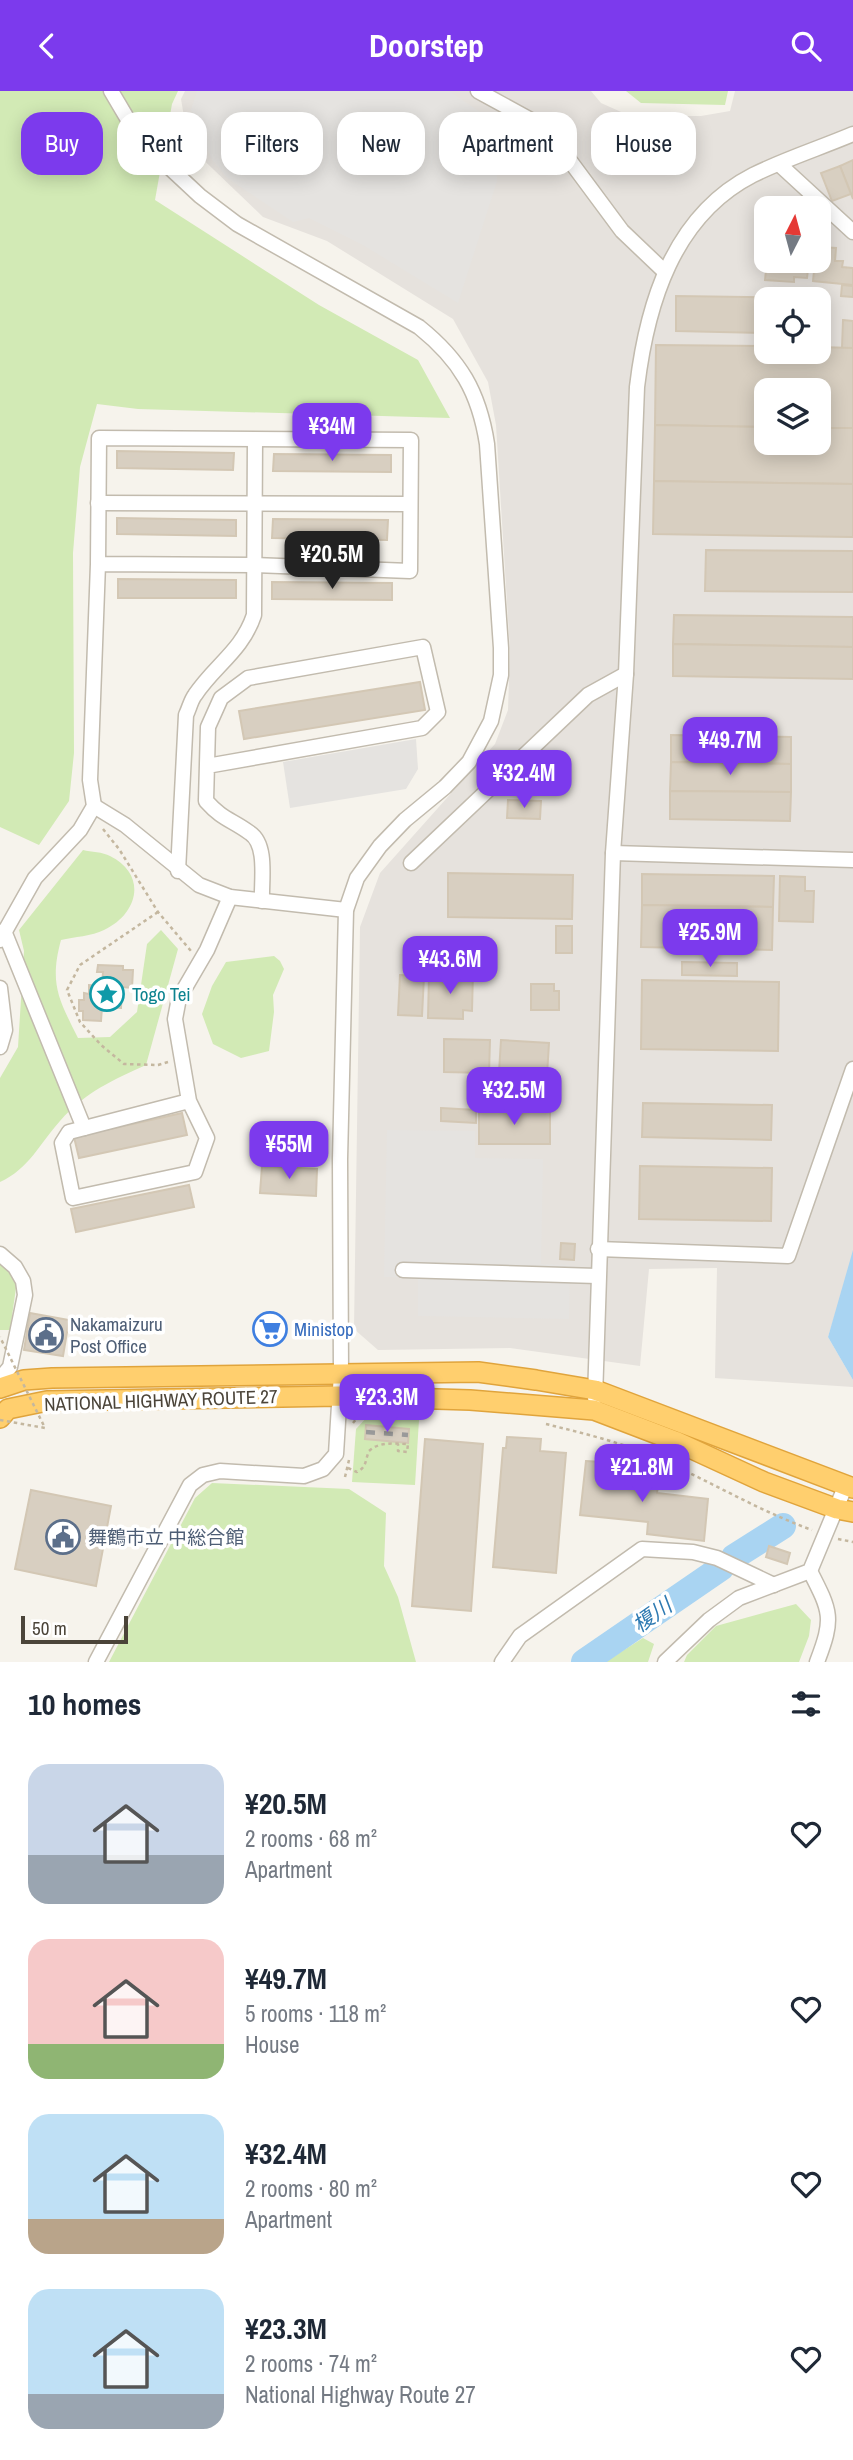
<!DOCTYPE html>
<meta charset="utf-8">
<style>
:root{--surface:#fff;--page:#f6f6f7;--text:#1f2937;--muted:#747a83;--accent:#7c3aed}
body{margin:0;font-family:"Archivo Narrow","Noto Sans JP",sans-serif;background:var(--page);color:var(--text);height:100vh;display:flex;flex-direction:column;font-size:26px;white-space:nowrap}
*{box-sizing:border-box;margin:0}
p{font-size:23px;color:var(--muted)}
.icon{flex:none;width:38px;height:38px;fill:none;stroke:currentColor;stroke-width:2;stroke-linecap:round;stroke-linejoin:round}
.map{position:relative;height:1571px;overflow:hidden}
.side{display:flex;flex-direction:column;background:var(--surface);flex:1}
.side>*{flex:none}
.top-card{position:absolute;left:21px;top:21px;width:812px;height:63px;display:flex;gap:14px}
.needle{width:46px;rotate:6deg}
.buttons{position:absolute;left:754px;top:105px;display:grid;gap:14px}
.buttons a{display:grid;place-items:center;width:77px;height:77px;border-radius:14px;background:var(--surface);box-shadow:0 4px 18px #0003;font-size:35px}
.scale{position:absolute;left:21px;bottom:18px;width:107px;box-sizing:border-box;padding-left:7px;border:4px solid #4b4439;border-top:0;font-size:19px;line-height:24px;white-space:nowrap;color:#4b4439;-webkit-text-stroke:5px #fff;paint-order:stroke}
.price{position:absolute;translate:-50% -60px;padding:0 16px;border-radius:14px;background:var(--accent);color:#fff;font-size:23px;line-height:46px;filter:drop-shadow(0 2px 4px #0008)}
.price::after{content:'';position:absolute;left:50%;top:42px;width:21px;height:16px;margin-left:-10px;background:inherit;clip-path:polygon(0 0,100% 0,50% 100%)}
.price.current{background:#222;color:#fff}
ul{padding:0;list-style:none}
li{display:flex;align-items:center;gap:21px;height:175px;padding:0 28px}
li span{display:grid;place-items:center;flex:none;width:196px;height:140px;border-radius:21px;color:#555}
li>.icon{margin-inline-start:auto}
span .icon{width:84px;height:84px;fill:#fffc;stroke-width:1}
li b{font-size:30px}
h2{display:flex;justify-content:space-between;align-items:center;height:84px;padding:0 28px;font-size:30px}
.pill{padding:0 24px;border-radius:21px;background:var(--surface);box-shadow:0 4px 18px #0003;font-size:24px;line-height:63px}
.pill.current{background:var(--accent);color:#fff}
header{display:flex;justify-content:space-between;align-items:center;height:91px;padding:0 28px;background:var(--accent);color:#fff;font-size:32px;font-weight:700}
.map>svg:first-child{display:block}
.industrial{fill:#e6e2dd;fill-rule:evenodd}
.green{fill:#d2eab5}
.parking{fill:#e5e3e0}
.water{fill:#a9d4f2}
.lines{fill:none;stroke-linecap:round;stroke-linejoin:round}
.river{stroke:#a9d4f2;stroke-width:26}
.building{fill:#d8cfc1;stroke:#d3c7b4;stroke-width:2}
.minor-casing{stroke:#c2bbae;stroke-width:17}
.highway-casing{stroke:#e0a43c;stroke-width:22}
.path{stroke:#c4b79f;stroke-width:2.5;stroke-dasharray:3.5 3.5;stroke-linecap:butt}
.minor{stroke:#fff;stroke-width:14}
.highway{stroke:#ffcf6e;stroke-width:19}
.rail{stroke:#9a9a9a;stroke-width:4.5;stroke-dasharray:9 9;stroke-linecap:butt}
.path-bridge{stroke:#c4b79f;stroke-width:2.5;stroke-dasharray:3.5 3.5;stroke-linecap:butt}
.labels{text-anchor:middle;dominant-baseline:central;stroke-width:7;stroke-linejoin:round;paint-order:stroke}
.culture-label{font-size:19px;fill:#0d838f;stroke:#fff;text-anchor:start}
.service-label{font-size:19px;fill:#4e5e75;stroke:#fff;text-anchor:start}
.shop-label{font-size:19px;fill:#366cbe;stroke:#fff;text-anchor:start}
.street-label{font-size:19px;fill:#4b4439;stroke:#fff}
.water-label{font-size:21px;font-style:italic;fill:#2e7ab2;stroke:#fff}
</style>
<header><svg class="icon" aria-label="back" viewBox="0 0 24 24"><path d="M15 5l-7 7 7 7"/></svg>Doorstep<svg class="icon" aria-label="search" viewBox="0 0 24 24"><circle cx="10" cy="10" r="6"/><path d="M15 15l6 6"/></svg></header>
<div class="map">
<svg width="853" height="1571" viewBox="0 0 853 1571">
<rect width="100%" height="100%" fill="#f6f3ec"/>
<path class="industrial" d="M185 0H591L601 12 630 25H701L730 20 735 0H853V1166L828 1246 853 1289V1296L715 1287 717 1177 649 1178 640 1275 510 1257 378 1259 354 1238 360 836 380 782 495 653 508 619 510 560 496 334 488 291 453 228 327 150 263 126 189 55 181 8ZM766 117H819V170H766ZM766 208H819V261H766ZM766 299H819V352H766Z"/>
<g class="green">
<path d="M0 0H178L172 13 155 109 319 214 418 269 450 327 138 318 97 313 80 376 73 462 74 662 69 710 39 754 0 736Z"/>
<path d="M626 0H728L725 14 641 12Z"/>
<path d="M83 759C91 761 103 761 110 765 148 784 138 823 104 839 92 845 74 846 61 849 49 893 59 909 78 947L110 946 137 921 147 853 161 839 178 858 146 974C113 989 85 1001 60 1030 40 1052 29 1078 0 1091V987L18 956 24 860 19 839Z"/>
<path d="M274 865 280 870 284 878 273 904 274 921 269 960 241 967 213 953 202 923 212 895 226 871Z"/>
<path d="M0 1172 17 1190 10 1239H0Z"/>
<path d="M368 1325 419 1329 415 1394 352 1391 356 1338Z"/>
<path d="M212 1392 349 1398 386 1422 384 1475 398 1506 416 1571H109L195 1407Z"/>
<path d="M796 1513 811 1529 809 1545 799 1571H684L687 1564 716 1535Z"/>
<path d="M643 1547 654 1553 648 1571H605Z"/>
</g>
<g class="parking">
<path d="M197 0H449L483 23 494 43 497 90 458 212 363 154 309 127 293 131 227 87 211 67 191 19Z"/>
<path d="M416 648 418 678 406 698 290 717 283 671Z"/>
<path d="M387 1039 475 1040V1067L543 1068 541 1173 570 1174 569 1228 418 1225V1187L384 1186Z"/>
</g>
<path class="water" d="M853 1159V1289L828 1246Z"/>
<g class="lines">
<g class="river">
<path d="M734 1466 783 1435"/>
<path d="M584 1571 721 1477"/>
</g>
</g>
<g class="building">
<path d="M853 69V108L840 75Z"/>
<path d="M840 75 851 103 832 110 821 82Z"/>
<path d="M819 156 836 157 835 170H843L842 176 853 177V194L813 190 815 170H819Z"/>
<path d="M767 170H809L807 187 794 186V191L765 189Z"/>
<path d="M842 194 853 195V206L841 205Z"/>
<path d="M676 205 823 207 822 243H819V208H766V242L676 240Z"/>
<path d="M843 229 853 230V257H842Z"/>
<path d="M656 254 766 255V261H819V256L853 257V337H819V299H766V336L655 334Z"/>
<path d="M655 334 766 336V352H819V337H853V393L654 390Z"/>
<path d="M117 360 234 362 233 379 117 377Z"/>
<path d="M274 363 391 364V381L273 380Z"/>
<path d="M654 390 853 393V446L653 443Z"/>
<path d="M117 427 236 429V445L117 443Z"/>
<path d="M273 428 388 429 387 449 272 447Z"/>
<path d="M706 459 853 460V501L705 500Z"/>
<path d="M118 488 236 489V507H118Z"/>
<path d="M272 491 392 492V509L272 508Z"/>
<path d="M674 524 853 526V556L673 553Z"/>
<path d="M673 553 853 556V588L673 585Z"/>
<path d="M420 591 425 619 244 648 239 620Z"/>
<path d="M671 644 791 646V673L671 671Z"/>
<path d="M671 671 791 673V701L670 700Z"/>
<path d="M670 700 791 701 790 730 670 728Z"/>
<path d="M508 709 541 710 540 728 507 727Z"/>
<path d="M448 782 573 784 572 828 448 826Z"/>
<path d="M642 783 774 785 773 816 642 814Z"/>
<path d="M780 785 805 786V800H814L813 831 779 830Z"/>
<path d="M642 814 773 816 772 859 641 856Z"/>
<rect x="556" y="835" width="16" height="27"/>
<path d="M682 871 737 872V885L682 884Z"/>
<path d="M98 874 123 875V879H133L132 897 122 896 121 917 102 916 101 930 83 929V920H79V909H84V902L89 903V894L102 895 103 881H97Z"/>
<path d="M459 880H473L472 920 463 919V928L428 927 429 884 459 885Z"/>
<path d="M400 884 424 885 422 925 398 924Z"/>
<path d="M642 889 779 891 778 960 641 958Z"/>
<path d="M531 893H554V900H559V919H531Z"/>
<path d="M444 948 490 949 489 982 444 981Z"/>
<path d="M501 949 549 952 547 984 499 981Z"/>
<path d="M643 1012 772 1014 771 1049 642 1046Z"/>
<path d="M441 1017 476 1019V1032L441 1030Z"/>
<path d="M479 1019 550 1020V1053H479Z"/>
<path d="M182 1022 187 1044 79 1067 74 1046Z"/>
<path d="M262 1075 317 1078 316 1105 260 1102Z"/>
<path d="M640 1075 772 1077 771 1130 639 1128Z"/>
<path d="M189 1094 194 1116 76 1141 71 1118Z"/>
<path d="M561 1152 575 1153 574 1169 560 1168Z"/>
<path d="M30 1222 69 1229 63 1265 24 1259Z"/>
<path d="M366 1334 409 1338 408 1352 365 1348Z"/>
<path d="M507 1346 541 1348 540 1360 566 1362 556 1482 493 1476 503 1357H506Z"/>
<path d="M425 1348 483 1353 471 1520 412 1515Z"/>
<path d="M586 1370 601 1371 600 1381 659 1388 657 1402 708 1408 704 1450 647 1443 648 1431 580 1424Z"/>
<path d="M31 1399 111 1415 96 1495 15 1478Z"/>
<path d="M769 1455 790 1462 787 1473 766 1466Z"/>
</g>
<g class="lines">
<g class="minor-casing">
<g id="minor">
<path d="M478 0 538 33 556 51 622 140 664 180"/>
<path d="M779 73 853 141"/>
<path d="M98 412 410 413"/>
<path d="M207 675 422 637 438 621 423 556 248 587 221 607 208 636 206 710C223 729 231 728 250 742 268 754 261 791 262 810"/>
<path d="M94 715 125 734 199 794 230 806 346 819"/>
<path d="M613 762 853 769"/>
<path d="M411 772 588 604 626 583"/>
<path d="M178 780 186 624C189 618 191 609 195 604 215 574 242 560 254 524L255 349"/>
<path d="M4 840 84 1037"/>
<path d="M0 849 35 787 80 739 94 715 90 689 98 473 99 347 411 349 410 480 253 474 98 473"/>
<path d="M0 897 5 939 0 956"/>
<path d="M189 1010 69 1041 62 1052 73 1107 195 1081 207 1047 189 1010 175 928 179 907 207 859 230 806"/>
<path d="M598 1158 788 1165 853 978"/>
<path d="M0 1163 15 1176 23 1190 25 1204 10 1276 0 1288"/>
<path d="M403 1179 597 1185"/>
<path d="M595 1307 613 762 626 583 637 296C647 213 673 125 753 84 785 68 820 57 853 43"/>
<path d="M810 1480C831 1521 834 1527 817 1571"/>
<path d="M96 1571 190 1394 203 1384 220 1380 304 1385 323 1378 336 1363 341 1282 340 1068 346 819 357 787 380 755 405 729 445 696 469 671 491 630 501 584V557L487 353C479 301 460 269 419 236L237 133 200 105 140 49 111 0"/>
<path d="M502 1571 520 1545 642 1458 693 1461 717 1467 774 1494"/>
<path d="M665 1571 709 1529 739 1507 810 1480 845 1396"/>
</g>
</g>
<g class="highway-casing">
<g id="highway">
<path d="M0 1297 24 1289 52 1287 478 1281 536 1289 595 1299 853 1397"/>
<path d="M0 1327 8 1318 47 1310 338 1305 470 1309 594 1319 675 1350 764 1391 837 1418 853 1421"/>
</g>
</g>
<g class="path">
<path d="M103 738 119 758 158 821 191 860"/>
<path d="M158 821 80 874 67 899 80 931 101 954 124 973 158 974 168 971"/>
<path d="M353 1332 362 1321"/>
<path d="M546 1333C582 1342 620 1351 655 1366 708 1389 757 1419 812 1439"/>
<path d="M348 1377 357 1381C367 1376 365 1369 369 1360 380 1350 394 1353 408 1353L407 1361 398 1360V1353"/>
<path d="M345 1386 349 1369"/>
<path d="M838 1448 853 1451"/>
</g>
<use href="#minor" class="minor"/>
<use href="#highway" class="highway"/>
<path class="rail" d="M366 1341 408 1344"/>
<path class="path-bridge" d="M0 1329 45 1337 0 1246"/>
</g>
<defs>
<g id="sight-ring" transform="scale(1.75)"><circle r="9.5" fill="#fff" stroke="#0f9aa8" stroke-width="1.5"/><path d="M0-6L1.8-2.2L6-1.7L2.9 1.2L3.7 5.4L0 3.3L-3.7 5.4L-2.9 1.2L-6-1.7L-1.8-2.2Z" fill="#0f9aa8"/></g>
<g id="supermarket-ring" transform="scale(1.75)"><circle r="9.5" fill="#fff" stroke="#3f7fe0" stroke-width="1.5"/><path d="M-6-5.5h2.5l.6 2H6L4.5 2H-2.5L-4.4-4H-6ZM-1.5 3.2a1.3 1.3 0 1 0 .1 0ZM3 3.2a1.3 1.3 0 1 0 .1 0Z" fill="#3f7fe0"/></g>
<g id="civic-ring" transform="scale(1.75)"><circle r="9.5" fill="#fff" stroke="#5c6f8a" stroke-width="1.5"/><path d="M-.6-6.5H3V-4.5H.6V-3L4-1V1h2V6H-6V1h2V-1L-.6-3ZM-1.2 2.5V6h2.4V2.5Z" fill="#5c6f8a"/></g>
</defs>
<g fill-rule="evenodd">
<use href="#sight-ring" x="107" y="903"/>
<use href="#supermarket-ring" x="270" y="1238"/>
<use href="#civic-ring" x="46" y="1244"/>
<use href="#civic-ring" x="63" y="1446"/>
</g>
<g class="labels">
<g class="culture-label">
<text x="132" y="903">Togo Tei</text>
</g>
<g class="service-label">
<text x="70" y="1233">Nakamaizuru<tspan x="70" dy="22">Post Office</tspan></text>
<text x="88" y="1446">舞鶴市立 中総合館</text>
</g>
<g class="shop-label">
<text x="294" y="1238">Ministop</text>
</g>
<g class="street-label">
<text transform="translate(161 1309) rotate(-2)">NATIONAL HIGHWAY ROUTE 27</text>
</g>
<g class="water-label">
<text transform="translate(652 1524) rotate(-35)">榎川</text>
</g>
</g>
</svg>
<div class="buttons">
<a><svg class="needle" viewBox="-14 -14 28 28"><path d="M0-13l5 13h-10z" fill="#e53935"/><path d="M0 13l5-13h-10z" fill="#747a83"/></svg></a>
<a><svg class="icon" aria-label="locate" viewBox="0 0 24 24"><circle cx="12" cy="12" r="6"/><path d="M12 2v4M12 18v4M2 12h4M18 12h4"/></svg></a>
<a><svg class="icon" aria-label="layers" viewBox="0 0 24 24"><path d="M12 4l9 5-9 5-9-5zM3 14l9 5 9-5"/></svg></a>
</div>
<div class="scale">50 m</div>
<b class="price" style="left:332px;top:372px">¥34M</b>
<b class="price current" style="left:332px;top:500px">¥20.5M</b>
<b class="price" style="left:730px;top:686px">¥49.7M</b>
<b class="price" style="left:524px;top:719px">¥32.4M</b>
<b class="price" style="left:710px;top:878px">¥25.9M</b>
<b class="price" style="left:450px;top:905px">¥43.6M</b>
<b class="price" style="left:514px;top:1036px">¥32.5M</b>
<b class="price" style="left:289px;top:1090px">¥55M</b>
<b class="price" style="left:387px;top:1343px">¥23.3M</b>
<b class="price" style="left:642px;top:1413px">¥21.8M</b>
<div class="top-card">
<a class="pill current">Buy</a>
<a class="pill">Rent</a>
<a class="pill">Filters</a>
<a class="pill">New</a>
<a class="pill">Apartment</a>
<a class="pill">House</a>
</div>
</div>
<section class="side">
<h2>10 homes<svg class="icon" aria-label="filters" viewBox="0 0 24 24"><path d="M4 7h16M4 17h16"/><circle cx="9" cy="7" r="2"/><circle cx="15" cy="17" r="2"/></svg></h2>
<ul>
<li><span style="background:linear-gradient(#c9d6e8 65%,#9aa5b1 0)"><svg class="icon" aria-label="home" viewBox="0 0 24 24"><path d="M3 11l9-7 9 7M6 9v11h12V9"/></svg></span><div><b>¥20.5M</b><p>2 rooms · 68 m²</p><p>Apartment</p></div><svg class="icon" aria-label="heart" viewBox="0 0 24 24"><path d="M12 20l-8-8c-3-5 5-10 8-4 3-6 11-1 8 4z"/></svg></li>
<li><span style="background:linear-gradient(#f6c9c9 75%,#8fb573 0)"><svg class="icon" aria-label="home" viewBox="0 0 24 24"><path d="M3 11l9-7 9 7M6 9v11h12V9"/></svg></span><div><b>¥49.7M</b><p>5 rooms · 118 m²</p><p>House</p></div><svg class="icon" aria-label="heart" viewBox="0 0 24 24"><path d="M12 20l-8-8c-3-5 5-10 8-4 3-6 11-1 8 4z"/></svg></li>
<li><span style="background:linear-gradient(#bfe0f5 75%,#b9a48a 0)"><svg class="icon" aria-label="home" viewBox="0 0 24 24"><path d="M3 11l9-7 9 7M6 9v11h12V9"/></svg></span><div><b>¥32.4M</b><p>2 rooms · 80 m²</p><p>Apartment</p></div><svg class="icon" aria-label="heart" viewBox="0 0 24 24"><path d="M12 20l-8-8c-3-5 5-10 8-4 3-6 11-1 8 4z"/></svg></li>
<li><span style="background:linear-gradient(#bfe0f5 75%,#9aa5b1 0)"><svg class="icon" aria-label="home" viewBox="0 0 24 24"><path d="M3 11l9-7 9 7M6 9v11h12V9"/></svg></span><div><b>¥23.3M</b><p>2 rooms · 74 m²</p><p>National Highway Route 27</p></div><svg class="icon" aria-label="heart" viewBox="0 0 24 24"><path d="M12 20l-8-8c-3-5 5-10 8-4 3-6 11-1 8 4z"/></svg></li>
</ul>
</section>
